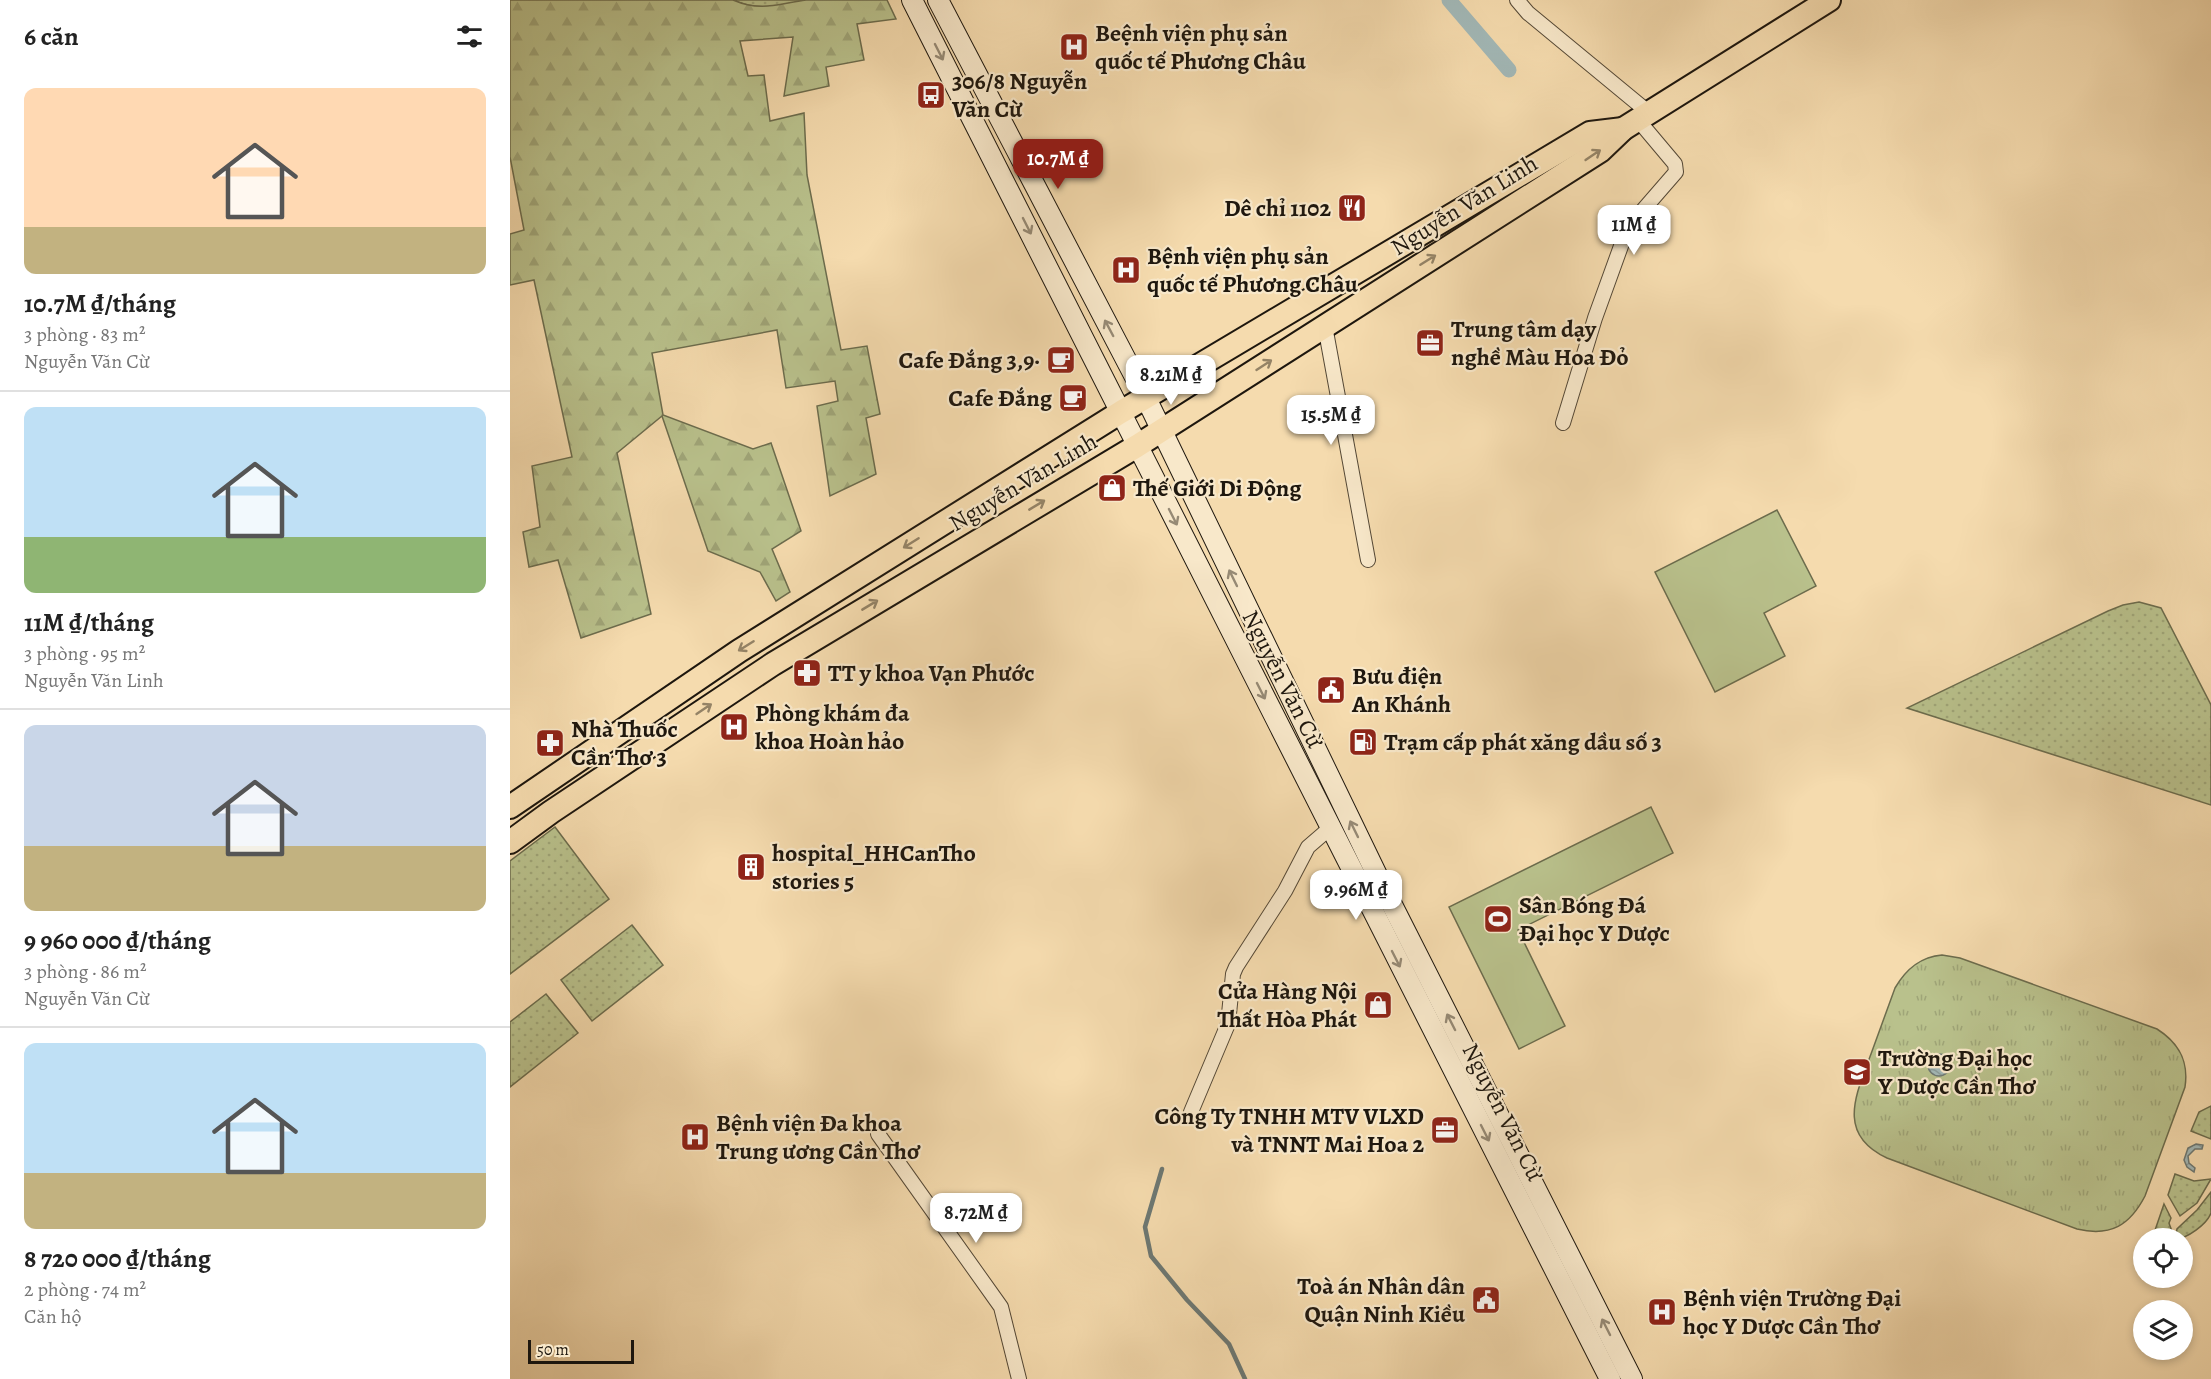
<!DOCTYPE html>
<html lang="vi">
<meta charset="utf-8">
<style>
:root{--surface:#fff;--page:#f2f2f2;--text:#222;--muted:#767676;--line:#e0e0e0;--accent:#8f2418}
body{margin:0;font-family:Alegreya,serif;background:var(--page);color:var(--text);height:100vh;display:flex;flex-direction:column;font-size:22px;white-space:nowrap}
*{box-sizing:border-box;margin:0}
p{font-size:20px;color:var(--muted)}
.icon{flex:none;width:33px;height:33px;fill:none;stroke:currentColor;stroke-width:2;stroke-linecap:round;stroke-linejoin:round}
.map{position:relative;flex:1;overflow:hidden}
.side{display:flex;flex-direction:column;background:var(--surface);width:510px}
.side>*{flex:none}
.buttons{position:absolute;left:1623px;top:1228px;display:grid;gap:12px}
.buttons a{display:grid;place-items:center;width:60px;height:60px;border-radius:50%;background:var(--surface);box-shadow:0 3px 9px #0003;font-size:30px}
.scale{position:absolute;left:18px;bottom:15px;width:106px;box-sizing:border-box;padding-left:6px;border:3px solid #1e170e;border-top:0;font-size:16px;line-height:21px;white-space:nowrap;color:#1e170e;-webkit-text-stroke:4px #f8e8ca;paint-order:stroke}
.price{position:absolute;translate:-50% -51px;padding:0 14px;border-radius:12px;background:#fff;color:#222;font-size:20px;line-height:39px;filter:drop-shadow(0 2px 3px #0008)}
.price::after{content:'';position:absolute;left:50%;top:36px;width:18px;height:14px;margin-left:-9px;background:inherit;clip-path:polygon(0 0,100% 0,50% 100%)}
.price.current{background:var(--accent);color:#fff}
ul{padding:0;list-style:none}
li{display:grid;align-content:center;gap:12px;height:318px;padding:0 24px}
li+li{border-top:2px solid var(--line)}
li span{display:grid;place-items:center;height:186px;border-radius:12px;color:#555}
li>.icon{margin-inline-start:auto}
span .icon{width:108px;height:108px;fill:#fffc;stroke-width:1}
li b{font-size:26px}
h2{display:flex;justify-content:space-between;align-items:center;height:72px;padding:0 24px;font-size:26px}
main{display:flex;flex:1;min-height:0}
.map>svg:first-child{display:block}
.grass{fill:url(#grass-dots);stroke:#6c6c4d;stroke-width:1.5}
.forest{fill:url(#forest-firs);stroke:#6c6c4d;stroke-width:1.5}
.park{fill:url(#park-tufts);stroke:#6c6c4d;stroke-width:1.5}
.garden{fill:#b9c18c;stroke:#6c6c4d;stroke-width:1.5}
.water{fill:url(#water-waves);stroke:#6d7873;stroke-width:1.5}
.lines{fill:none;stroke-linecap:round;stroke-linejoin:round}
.stream{stroke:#6d7873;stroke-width:4.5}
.canal{stroke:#a2b8b7;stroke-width:15}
.minor-casing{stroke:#544836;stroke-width:16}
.secondary-casing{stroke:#1e170e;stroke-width:22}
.trunk-casing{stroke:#1e170e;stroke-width:26}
.minor{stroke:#f8e8ca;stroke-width:14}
.secondary{stroke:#f8e8ca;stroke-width:20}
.trunk{stroke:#f5dbae;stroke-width:22}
.oneway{stroke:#968a75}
.oneway2{stroke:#948366}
.labels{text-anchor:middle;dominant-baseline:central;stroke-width:4.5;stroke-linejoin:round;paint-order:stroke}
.poi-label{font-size:24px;font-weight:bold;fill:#1e170e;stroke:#f8e8ca;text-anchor:start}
.street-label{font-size:24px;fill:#1e170e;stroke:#f8e8ca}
</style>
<main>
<section class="side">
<h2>6 căn<svg class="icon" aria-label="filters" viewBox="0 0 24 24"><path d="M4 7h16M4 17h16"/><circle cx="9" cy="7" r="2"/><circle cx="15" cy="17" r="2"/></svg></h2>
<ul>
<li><span style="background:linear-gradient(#ffd9b3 75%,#c2b280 0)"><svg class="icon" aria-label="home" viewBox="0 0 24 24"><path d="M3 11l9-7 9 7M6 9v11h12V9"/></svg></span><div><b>10.7M ₫/tháng</b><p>3 phòng · 83 m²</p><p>Nguyễn Văn Cừ</p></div></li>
<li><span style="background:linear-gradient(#bfe0f5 70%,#8fb573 0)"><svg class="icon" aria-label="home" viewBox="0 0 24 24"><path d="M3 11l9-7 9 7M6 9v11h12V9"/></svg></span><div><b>11M ₫/tháng</b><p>3 phòng · 95 m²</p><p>Nguyễn Văn Linh</p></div></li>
<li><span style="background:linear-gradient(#c9d6e8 65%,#c2b280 0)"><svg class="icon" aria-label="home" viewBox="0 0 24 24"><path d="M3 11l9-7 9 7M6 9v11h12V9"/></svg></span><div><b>9 960 000 ₫/tháng</b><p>3 phòng · 86 m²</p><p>Nguyễn Văn Cừ</p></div></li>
<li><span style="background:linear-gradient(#bfe0f5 70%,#c2b280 0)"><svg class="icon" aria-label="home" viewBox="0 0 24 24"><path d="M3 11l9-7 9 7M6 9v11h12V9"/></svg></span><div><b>8 720 000 ₫/tháng</b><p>2 phòng · 74 m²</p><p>Căn hộ</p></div></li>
</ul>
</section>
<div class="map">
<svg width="1701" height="1379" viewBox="0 0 1701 1379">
<defs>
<pattern id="grass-dots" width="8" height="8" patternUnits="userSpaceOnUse" patternTransform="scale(1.5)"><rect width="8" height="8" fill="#b9c18c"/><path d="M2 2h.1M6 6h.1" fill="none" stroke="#9fa578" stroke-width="1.8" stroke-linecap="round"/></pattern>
<pattern id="forest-firs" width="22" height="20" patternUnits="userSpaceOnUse" patternTransform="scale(1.5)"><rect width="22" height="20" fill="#b9c18c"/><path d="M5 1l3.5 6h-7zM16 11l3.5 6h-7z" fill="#9fa578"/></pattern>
<pattern id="park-tufts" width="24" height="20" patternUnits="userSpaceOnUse" patternTransform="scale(1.5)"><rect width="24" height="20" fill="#b9c18c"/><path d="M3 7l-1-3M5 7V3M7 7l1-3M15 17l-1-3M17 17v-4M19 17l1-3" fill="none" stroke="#9fa578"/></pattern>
<pattern id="water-waves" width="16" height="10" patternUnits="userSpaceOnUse" patternTransform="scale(1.5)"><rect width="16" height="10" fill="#a2b8b7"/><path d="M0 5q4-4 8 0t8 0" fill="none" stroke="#8b9d9c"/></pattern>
</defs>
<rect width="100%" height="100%" fill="#f5dbae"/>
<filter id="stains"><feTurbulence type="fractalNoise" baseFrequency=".00333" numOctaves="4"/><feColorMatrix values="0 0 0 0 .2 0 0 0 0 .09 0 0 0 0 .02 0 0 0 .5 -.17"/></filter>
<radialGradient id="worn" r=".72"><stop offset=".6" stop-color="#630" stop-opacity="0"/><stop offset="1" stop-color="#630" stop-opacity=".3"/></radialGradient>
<g class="grass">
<path d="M223 0H297C271 7 247 11 223 0Z"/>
<path d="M1629 602 1651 608 1701 705V805L1397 708 1598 611 1613 605Z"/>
<path d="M45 827 99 899 0 974V861Z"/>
<path d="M122 925 153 965 82 1021 51 980Z"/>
<path d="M36 994 68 1033 0 1087V1022Z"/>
<path d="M1701 1106V1139L1681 1131 1689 1112Z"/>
<path d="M1665 1174 1684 1181 1701 1179 1687 1203 1670 1216 1658 1195Z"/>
<path d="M1701 1192C1701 1198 1701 1207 1701 1213 1697 1224 1677 1239 1665 1239L1667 1229 1687 1210Z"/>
<path d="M1654 1204 1661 1218 1659 1223C1661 1230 1664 1231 1660 1239H1642Z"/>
</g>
<path class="forest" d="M0 0H223C251 12 267 4 296 0 321 0 351 0 377 0L386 19 347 24 354 60 316 67 319 86 274 96 283 37 230 41 238 76 254 75 260 121 294 113 297 175 331 350 357 346 370 414 356 418 366 474 320 496 307 406 328 401 325 381 276 388 267 330 142 353 153 415 243 449 261 443 291 531 262 549 280 592 266 601 250 572 198 551 152 416 107 453 141 614 71 638 48 560 19 567 13 532 30 527 22 466 62 457 24 280 0 285V234L14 230 0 157Z"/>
<path class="park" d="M1432 955 1450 958 1647 1029C1669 1043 1679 1061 1675 1087L1635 1196C1620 1225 1601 1237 1567 1229L1377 1158C1326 1134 1346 1095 1361 1054 1369 1032 1377 1010 1385 988 1396 969 1410 957 1432 955Z"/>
<g class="garden">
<path d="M1267 510 1306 586 1254 613 1275 656 1205 692 1145 572Z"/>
<path d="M1141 807 1163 853 1008 930 1055 1026 1009 1049 939 907Z"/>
</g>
<g class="water">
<circle cx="1429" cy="1065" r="11"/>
<path d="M1686 1144 1693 1145 1692 1149H1685L1678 1156 1679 1163 1685 1168 1684 1172 1677 1167 1674 1160 1678 1148Z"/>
</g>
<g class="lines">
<path class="stream" d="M652 1169 635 1227 641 1256 677 1300 719 1344 735 1379"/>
<path class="canal" d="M939 0 999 70"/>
<g class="minor-casing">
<g id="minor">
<path d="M1007 0 1018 13 1138 112"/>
<path d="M815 326 858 560"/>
<path d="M1053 423 1085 318 1115 235 1120 225 1166 172 1165 164 1128 120"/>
<path d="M681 1112 718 1024 723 974 726 967 775 891 798 847 820 828"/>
<path d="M368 1134 491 1307 509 1379"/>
</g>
</g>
<g class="secondary-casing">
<g id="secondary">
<path d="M402 0 1100 1379"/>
<path d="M428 0 636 398 867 875 1122 1379"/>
</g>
</g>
<g class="trunk-casing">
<g id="trunk">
<path d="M0 807 229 651 611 412 1080 133 1113 129"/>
<path d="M0 842 41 812 263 664 627 446 1090 151 1113 129 1319 0"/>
</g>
</g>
<use href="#minor" class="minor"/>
<use href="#secondary" class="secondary"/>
<use href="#trunk" class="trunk"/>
</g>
<defs><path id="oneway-shaft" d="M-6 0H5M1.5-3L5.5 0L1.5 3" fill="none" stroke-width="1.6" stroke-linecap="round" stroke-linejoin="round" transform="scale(1.5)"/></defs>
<g class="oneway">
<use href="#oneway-shaft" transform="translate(429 52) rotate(63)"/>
<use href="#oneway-shaft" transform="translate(517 226) rotate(63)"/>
<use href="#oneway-shaft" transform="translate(599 328) rotate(-118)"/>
<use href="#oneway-shaft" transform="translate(663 517) rotate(63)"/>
<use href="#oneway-shaft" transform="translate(723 578) rotate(-116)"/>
<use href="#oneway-shaft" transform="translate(751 691) rotate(63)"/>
<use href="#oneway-shaft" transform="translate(844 829) rotate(-116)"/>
<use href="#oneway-shaft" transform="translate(886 959) rotate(63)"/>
<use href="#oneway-shaft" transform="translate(941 1022) rotate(-117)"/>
<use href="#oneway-shaft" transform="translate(975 1133) rotate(63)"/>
<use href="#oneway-shaft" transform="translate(1096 1327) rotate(-117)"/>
</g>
<g class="oneway2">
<use href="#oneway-shaft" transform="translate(1083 155) rotate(-34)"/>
<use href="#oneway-shaft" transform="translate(918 260) rotate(-32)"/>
<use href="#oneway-shaft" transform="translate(754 365) rotate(-33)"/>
<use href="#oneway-shaft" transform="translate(527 505) rotate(-31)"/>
<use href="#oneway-shaft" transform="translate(401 543) rotate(148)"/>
<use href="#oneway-shaft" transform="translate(360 605) rotate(-31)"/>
<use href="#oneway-shaft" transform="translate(236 646) rotate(148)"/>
<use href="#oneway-shaft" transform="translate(194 709) rotate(-34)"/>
</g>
<defs>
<g id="hospital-square" transform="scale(1.5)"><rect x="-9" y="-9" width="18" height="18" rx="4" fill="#8f2418" stroke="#f8e8ca"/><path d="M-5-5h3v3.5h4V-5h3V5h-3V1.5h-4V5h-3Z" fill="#fff"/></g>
<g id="bus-square" transform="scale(1.5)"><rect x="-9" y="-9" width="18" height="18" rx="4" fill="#8f2418" stroke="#f8e8ca"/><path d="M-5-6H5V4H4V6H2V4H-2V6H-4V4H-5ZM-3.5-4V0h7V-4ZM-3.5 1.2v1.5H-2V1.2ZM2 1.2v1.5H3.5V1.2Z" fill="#fff"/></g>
<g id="restaurant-square" transform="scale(1.5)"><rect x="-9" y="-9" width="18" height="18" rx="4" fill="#8f2418" stroke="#f8e8ca"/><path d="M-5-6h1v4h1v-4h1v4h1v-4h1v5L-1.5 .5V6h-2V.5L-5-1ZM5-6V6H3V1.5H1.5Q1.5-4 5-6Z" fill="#fff"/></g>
<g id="office-square" transform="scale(1.5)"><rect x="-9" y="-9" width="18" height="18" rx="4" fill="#8f2418" stroke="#f8e8ca"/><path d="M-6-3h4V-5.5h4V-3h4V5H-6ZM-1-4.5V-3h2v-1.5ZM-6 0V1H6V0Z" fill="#fff"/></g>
<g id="cafe-square" transform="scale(1.5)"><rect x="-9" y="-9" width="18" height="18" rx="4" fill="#8f2418" stroke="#f8e8ca"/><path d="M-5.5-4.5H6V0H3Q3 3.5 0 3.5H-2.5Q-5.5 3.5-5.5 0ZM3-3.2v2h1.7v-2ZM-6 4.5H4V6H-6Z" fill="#fff"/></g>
<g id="shop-square" transform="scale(1.5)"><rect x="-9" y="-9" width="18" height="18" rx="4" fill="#8f2418" stroke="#f8e8ca"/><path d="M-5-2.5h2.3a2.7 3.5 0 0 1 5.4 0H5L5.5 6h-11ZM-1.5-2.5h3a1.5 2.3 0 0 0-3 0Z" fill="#fff"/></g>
<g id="pharmacy-square" transform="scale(1.5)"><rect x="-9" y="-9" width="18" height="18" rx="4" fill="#8f2418" stroke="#f8e8ca"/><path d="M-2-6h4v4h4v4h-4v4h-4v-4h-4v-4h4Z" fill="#fff"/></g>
<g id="civic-square" transform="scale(1.5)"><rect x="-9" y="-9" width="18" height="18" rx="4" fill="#8f2418" stroke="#f8e8ca"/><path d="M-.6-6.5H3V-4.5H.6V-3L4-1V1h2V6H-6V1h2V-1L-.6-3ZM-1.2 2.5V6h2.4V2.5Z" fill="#fff"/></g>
<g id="fuel-square" transform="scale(1.5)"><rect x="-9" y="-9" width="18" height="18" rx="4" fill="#8f2418" stroke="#f8e8ca"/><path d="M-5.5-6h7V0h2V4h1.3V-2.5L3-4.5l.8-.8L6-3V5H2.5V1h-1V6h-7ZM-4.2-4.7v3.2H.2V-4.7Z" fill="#fff"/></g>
<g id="building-square" transform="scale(1.5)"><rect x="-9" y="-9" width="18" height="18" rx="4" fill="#8f2418" stroke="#f8e8ca"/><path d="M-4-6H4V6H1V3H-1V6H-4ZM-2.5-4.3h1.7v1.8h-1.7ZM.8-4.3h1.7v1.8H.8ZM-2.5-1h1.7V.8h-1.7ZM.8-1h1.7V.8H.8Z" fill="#fff"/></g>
<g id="stadium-square" transform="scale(1.5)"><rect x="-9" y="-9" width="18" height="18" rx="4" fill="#8f2418" stroke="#f8e8ca"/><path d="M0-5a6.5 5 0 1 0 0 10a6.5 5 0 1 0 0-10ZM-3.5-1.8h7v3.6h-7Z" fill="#fff"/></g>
<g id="university-square" transform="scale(1.5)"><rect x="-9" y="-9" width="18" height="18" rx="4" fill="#8f2418" stroke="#f8e8ca"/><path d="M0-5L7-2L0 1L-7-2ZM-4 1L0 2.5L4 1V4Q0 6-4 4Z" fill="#fff"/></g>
</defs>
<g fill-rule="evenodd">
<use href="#hospital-square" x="564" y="47"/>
<use href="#bus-square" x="421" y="95"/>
<use href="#restaurant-square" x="842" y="208"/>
<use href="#hospital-square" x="616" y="270"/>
<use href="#office-square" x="920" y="343"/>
<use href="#cafe-square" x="551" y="360"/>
<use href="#cafe-square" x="563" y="398"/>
<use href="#shop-square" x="602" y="488"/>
<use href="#pharmacy-square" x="297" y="673"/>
<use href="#civic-square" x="821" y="690"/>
<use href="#hospital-square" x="224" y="727"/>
<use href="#fuel-square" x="853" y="742"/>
<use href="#pharmacy-square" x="40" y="743"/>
<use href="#building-square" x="241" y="867"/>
<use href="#stadium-square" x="988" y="919"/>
<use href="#shop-square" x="868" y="1005"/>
<use href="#university-square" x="1347" y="1072"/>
<use href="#office-square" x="935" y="1130"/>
<use href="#hospital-square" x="185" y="1137"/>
<use href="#civic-square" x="976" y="1300"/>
<use href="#hospital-square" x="1152" y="1312"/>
</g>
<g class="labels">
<g class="poi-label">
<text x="585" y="33">Beệnh viện phụ sản<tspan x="585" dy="28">quốc tế Phương Châu</tspan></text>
<text x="442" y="81">306/8 Nguyễn<tspan x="442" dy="28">Văn Cừ</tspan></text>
<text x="821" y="208" text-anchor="end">Dê chỉ 1102</text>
<text x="637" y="256">Bệnh viện phụ sản<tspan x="637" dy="28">quốc tế Phương Châu</tspan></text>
<text x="941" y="329">Trung tâm dạy<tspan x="941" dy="28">nghề Màu Hoa Đỏ</tspan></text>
<text x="530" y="360" text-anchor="end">Cafe Đắng 3,9·</text>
<text x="542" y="398" text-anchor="end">Cafe Đắng</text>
<text x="623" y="488">Thế Giới Di Động</text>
<text x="318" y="673">TT y khoa Vạn Phước</text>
<text x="842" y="676">Bưu điện<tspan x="842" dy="28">An Khánh</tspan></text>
<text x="245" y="713">Phòng khám đa<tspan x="245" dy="28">khoa Hoàn hảo</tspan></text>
<text x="61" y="729">Nhà Thuốc<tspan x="61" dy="28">Cần Thơ 3</tspan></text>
<text x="874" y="742">Trạm cấp phát xăng dầu số 3</text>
<text x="262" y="853">hospital_HHCanTho<tspan x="262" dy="28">stories 5</tspan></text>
<text x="1009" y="905">Sân Bóng Đá<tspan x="1009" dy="28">Đại học Y Dược</tspan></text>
<text x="847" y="991" text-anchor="end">Cửa Hàng Nội<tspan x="847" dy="28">Thất Hòa Phát</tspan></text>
<text x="1368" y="1058">Trường Đại học<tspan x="1368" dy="28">Y Dược Cần Thơ</tspan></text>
<text x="914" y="1116" text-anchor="end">Công Ty TNHH MTV VLXD<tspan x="914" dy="28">và TNNT Mai Hoa 2</tspan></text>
<text x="206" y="1123">Bệnh viện Đa khoa<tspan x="206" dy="28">Trung ương Cần Thơ</tspan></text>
<text x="955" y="1286" text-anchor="end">Toà án Nhân dân<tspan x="955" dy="28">Quận Ninh Kiều</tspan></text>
<text x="1173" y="1298">Bệnh viện Trường Đại<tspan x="1173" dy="28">học Y Dược Cần Thơ</tspan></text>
</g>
<g class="street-label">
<text transform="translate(954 205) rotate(-32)">Nguyễn Văn Linh</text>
<text transform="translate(513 482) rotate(-31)">Nguyễn Văn Linh</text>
<text transform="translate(773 679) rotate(63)">Nguyễn Văn Cừ</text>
<text transform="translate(993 1112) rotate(63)">Nguyễn Văn Cừ</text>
</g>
</g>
<rect width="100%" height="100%" filter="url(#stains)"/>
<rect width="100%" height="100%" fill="url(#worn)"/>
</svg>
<div class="buttons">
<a><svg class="icon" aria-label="locate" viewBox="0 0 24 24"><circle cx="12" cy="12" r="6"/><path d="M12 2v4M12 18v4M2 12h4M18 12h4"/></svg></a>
<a><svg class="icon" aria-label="layers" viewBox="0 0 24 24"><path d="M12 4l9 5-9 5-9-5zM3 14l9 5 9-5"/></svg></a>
</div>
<div class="scale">50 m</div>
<b class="price current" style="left:548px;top:190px">10.7M ₫</b>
<b class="price" style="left:1124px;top:256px">11M ₫</b>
<b class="price" style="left:661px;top:406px">8.21M ₫</b>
<b class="price" style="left:821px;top:446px">15.5M ₫</b>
<b class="price" style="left:846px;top:921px">9.96M ₫</b>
<b class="price" style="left:466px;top:1244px">8.72M ₫</b>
</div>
</main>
